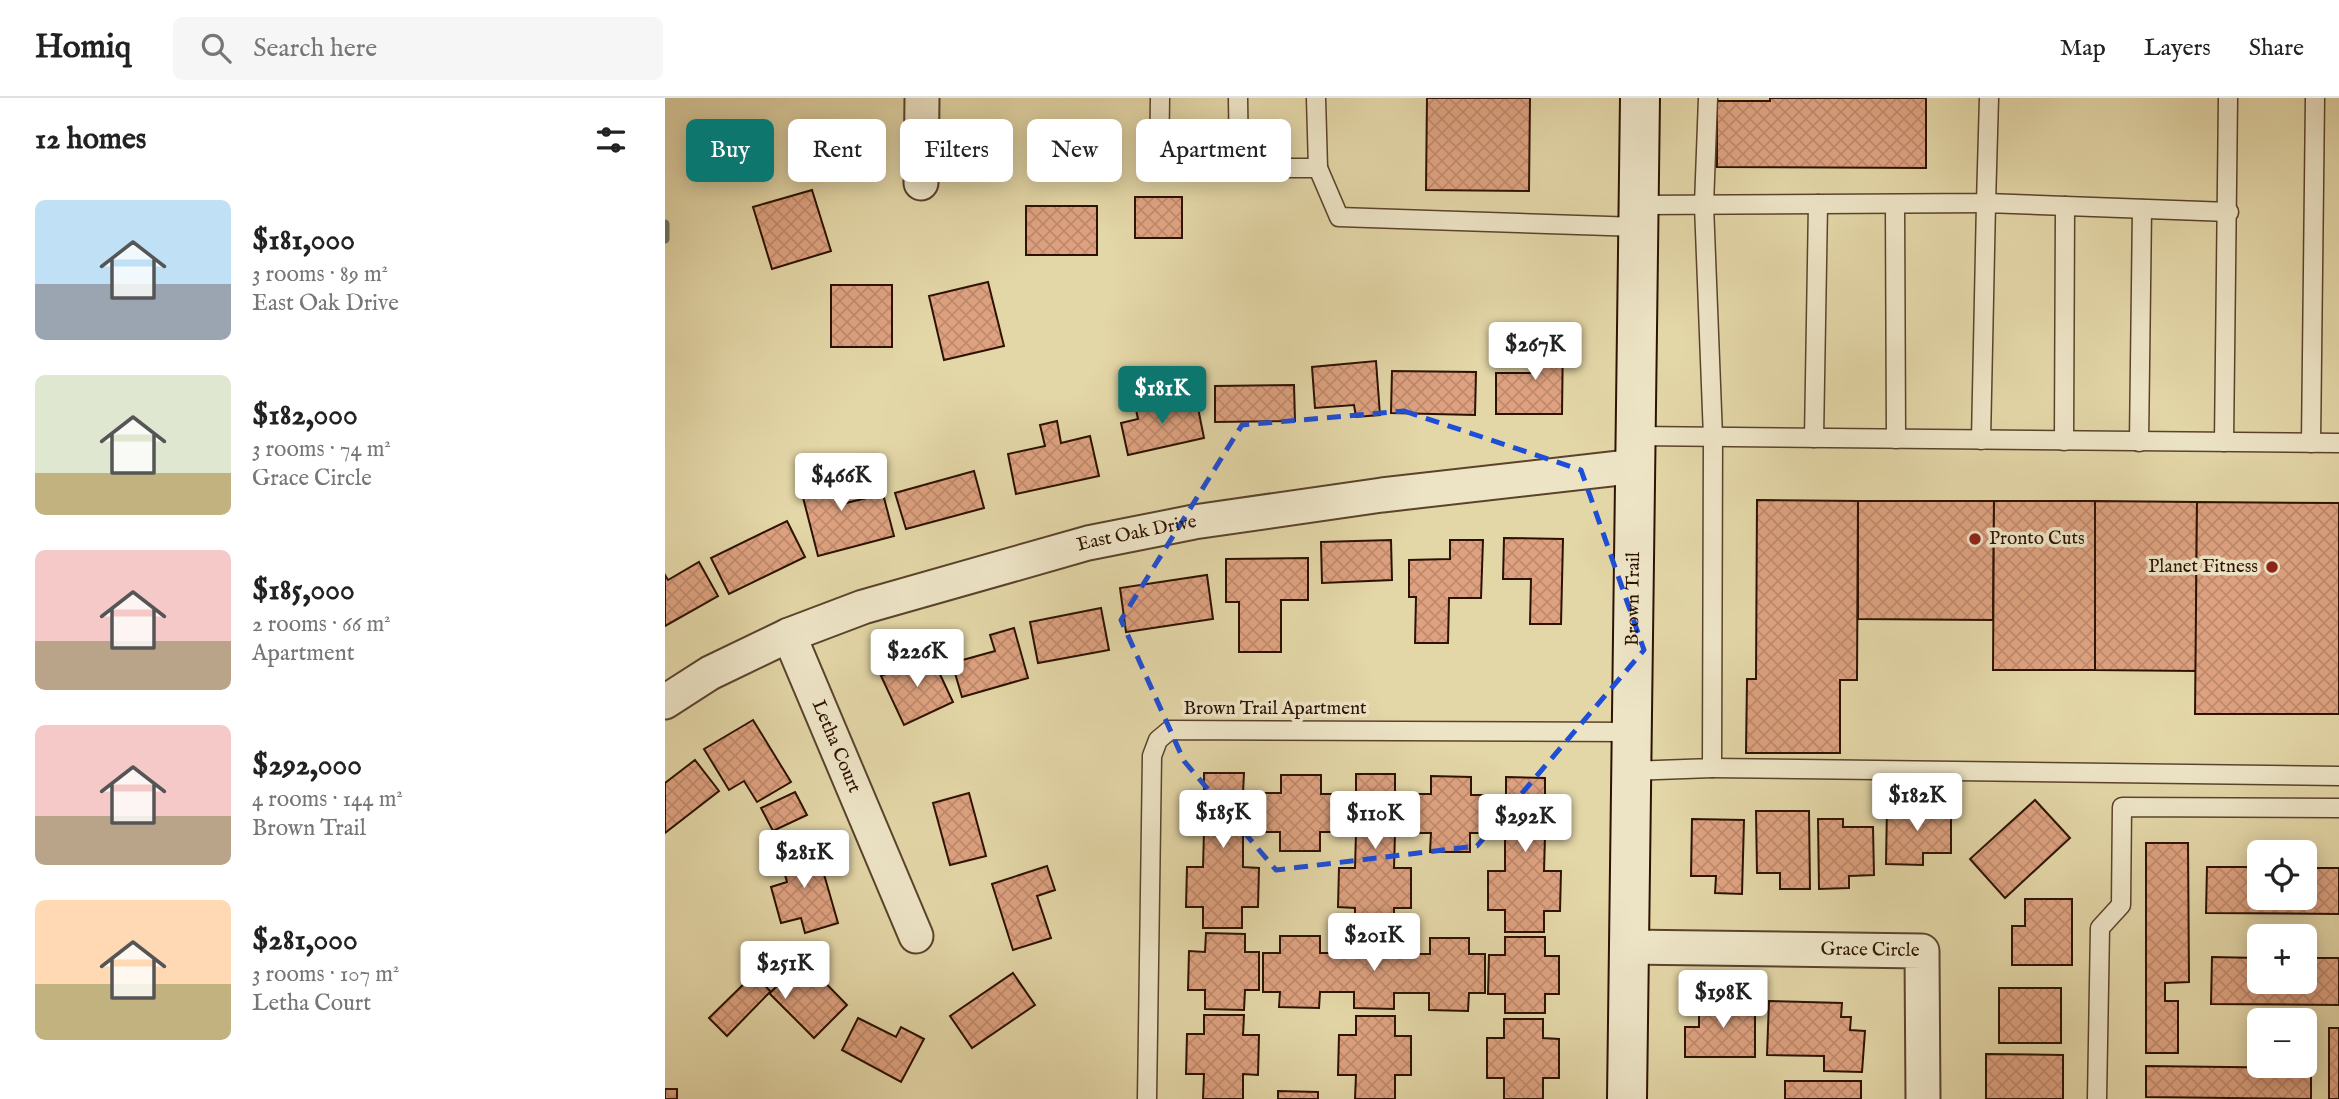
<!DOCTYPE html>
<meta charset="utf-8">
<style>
:root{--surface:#fff;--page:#f6f6f6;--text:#222;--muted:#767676;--line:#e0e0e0;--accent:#0f766e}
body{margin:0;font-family:"IM FELL English",serif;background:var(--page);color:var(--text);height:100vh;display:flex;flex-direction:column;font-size:26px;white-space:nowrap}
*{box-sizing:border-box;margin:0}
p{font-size:23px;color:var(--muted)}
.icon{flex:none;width:38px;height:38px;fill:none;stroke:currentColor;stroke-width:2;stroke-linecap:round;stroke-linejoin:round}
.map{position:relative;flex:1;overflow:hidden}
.drawer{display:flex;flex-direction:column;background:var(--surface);width:665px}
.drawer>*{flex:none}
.hud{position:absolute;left:21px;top:21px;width:665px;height:63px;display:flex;gap:14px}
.controls{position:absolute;left:1582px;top:742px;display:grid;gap:14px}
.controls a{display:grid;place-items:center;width:70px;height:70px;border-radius:10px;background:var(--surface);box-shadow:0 4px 18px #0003;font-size:35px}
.price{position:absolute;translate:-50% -60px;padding:0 16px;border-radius:7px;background:#fff;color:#222;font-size:23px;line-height:46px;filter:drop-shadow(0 2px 4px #0008)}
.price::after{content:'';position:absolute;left:50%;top:42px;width:21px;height:16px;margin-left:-10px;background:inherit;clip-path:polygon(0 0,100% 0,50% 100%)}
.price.on{background:var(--accent);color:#fff}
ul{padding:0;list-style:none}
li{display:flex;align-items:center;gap:21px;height:175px;padding:0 35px}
li span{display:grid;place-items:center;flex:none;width:196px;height:140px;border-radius:10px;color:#555}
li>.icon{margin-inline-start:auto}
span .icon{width:84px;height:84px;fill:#fffc;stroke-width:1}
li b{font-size:30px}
h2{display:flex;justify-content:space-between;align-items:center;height:84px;padding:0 35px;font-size:30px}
.pill{padding:0 24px;border-radius:10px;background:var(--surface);box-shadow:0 4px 18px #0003;font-size:24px;line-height:63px}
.pill.on{background:var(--accent);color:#fff}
header{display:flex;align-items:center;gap:42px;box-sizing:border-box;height:98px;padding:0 35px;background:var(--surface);border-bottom:2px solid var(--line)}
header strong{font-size:33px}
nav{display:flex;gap:38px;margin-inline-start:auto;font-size:24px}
.search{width:490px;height:63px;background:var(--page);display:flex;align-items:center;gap:18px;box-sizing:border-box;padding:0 24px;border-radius:10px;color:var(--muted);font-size:26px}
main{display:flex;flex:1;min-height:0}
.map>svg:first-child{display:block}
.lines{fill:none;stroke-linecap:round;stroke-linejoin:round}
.stream{stroke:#6b7668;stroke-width:9}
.building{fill:url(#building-cross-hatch);stroke:#2d1202;stroke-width:2}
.lane-casing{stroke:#5a432b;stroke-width:21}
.street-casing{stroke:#5a432b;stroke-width:37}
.secondary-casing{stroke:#2d1202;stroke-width:42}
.lane{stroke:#ede4c6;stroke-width:18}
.street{stroke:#ede4c6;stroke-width:33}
.secondary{stroke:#ede4c6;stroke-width:38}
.marked{fill:none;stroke:#1d4ed8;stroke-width:5;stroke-dasharray:14 9;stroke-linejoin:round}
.poi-dot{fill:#8f2418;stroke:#ede4c6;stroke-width:2.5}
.labels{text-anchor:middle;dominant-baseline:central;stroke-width:7;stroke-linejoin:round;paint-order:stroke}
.street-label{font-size:19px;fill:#2d1202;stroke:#ede4c6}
.poi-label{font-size:19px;fill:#2d1202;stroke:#ede4c6;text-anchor:start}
</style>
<header>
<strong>Homiq</strong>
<div class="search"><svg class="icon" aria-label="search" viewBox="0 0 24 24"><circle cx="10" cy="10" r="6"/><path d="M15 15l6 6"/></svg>Search here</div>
<nav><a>Map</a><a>Layers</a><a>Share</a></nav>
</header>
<main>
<section class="drawer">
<h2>12 homes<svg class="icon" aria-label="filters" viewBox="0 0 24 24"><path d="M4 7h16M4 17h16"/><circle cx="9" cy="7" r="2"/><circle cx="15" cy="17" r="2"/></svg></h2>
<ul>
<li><span style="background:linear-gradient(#bfe0f5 60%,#9aa5b1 0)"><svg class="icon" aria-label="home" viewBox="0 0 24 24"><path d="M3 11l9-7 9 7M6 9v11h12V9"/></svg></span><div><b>$181,000</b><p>3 rooms · 89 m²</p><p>East Oak Drive</p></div></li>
<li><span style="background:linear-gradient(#dfe7d0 70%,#c2b280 0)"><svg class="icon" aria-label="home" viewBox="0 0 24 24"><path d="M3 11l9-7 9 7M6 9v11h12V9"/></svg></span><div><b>$182,000</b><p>3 rooms · 74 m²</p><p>Grace Circle</p></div></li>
<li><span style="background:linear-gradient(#f6c9c9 65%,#b9a48a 0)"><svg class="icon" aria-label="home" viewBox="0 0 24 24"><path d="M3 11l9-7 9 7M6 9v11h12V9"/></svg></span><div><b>$185,000</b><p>2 rooms · 66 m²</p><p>Apartment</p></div></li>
<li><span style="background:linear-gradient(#f6c9c9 65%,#b9a48a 0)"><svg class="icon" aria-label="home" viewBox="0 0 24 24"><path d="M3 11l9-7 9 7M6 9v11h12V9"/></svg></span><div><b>$292,000</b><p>4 rooms · 144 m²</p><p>Brown Trail</p></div></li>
<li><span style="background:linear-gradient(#ffd9b3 60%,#c2b280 0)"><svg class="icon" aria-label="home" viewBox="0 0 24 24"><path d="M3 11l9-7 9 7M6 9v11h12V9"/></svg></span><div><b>$281,000</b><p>3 rooms · 107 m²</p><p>Letha Court</p></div></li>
</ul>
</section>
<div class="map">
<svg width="1674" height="1001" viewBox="0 0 1674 1001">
<defs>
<pattern id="building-cross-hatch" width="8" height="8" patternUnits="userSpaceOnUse" patternTransform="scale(1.75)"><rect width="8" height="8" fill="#dea280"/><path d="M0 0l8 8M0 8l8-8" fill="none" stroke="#bf8a6d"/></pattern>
</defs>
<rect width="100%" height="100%" fill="#e3d6a7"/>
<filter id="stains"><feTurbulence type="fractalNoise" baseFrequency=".00286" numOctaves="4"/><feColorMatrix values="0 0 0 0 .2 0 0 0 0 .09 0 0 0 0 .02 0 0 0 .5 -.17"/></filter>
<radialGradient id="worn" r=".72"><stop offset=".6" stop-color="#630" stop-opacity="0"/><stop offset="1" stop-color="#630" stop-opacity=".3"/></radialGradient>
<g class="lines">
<path class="stream" d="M0 126V141"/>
</g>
<g class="building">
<path d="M762 0H865L864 93 761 92Z"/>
<path d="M1105 0H1261V70L1052 69V3H1105Z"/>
<path d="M147 92 166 153 107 171 88 109Z"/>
<rect x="470" y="99" width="47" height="41"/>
<rect x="361" y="108" width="71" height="49"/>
<path d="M323 184 339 248 279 262 264 198Z"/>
<rect x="166" y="187" width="61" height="62"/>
<path d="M869 237H898L897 316H831V275H869Z"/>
<path d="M711 263 715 317 691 319 689 307 650 310 647 269Z"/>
<path d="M727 273 811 274 810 317 726 315Z"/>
<path d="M629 287 630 323 550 324V288Z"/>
<path d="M503 300 506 311 532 305 539 340 463 357 456 325 473 321 470 307Z"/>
<path d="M392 323 396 345 425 338 434 378 351 396 343 356 380 348 375 327Z"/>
<path d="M170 366 181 405 218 396 229 438 153 458 132 376Z"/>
<path d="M309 373 319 410 241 431 230 395Z"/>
<path d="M1092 402 1193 403 1192 582H1175V655H1081L1082 581H1091Z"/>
<path d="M1193 403H1329L1328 522 1193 521Z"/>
<path d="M1329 403H1430V572H1328Z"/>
<path d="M1430 403 1532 404 1531 573 1430 572Z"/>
<path d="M1532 404 1674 405V616H1530Z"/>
<path d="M122 423 140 459 64 496 46 460Z"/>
<path d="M839 440 898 441 896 526H865L866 481H838Z"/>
<path d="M726 442 727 482 657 485 656 444Z"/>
<path d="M785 442H818L816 500H784L783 545H750L751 499H744V462L785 461Z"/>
<path d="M643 460V502H616V554H574V504H561V461Z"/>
<path d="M34 464 53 498 0 528V477L3 482Z"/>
<path d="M542 477 548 521 461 534 455 490Z"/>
<path d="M436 510 444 552 373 565 365 524Z"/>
<path d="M349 530 363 580 297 599 287 565 330 553 325 537Z"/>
<path d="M265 555 288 604 239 627 216 578Z"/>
<path d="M88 622 126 684 92 704 79 683 64 692 39 651Z"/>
<path d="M30 662 54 693 0 735V685Z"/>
<path d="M539 675H579L578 695H594L593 735H578V769L594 770 593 809H577V830H538V809H521L522 769H538L539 734H521L522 694H539Z"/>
<path d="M691 676H730V696H746V736L730 735 729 770H746V810H729V831L690 830V810L673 809 674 770H690L691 735H673L674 695H691Z"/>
<path d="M616 677H656V696H670L669 734H655V753H615V734H599V695H616Z"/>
<path d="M766 678 806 679V697H820V735H805V754H765L766 735H749L750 696H766Z"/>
<path d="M841 679 880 680V699H896L895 739H880L879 773H896L895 813H879V834H840V812H823V773H840V738H823V699H841Z"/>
<path d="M130 694 142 717 108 733 96 710Z"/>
<path d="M304 695 321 758 285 767 268 705Z"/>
<path d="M1370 702 1405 740 1340 800 1305 761Z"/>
<path d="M1222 707H1286V755H1258V767L1221 766Z"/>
<path d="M1091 713H1144L1145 791H1115V775H1092Z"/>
<path d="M1027 721 1079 722 1077 796 1050 795 1051 778H1026Z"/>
<path d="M1153 721H1178V729H1208L1209 777 1184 778V790L1154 791Z"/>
<path d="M150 745 173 825 140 835 136 820 116 825 106 789 122 784 114 756Z"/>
<path d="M1481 745H1523L1524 884 1500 885V903H1513V955H1481Z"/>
<path d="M382 768 390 792 372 798 386 840 348 852 327 786Z"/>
<path d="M1542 769H1594V800H1640V770H1674V816L1541 815Z"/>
<path d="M1360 801H1407V867H1347V828H1360Z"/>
<path d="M541 835 580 836V854H594V892H580L579 912 540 911V892H523L524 853 540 854Z"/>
<path d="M615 838H655V855H689V839H729V856H765V840H804V856H820V895H804L803 913 764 912V895H729V911L689 910V894H655L654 910 614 909 615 894H598V855H615Z"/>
<path d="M840 839H880V858H894V896H880V915H840V896H823L824 857H840Z"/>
<path d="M1547 859 1594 860V884H1640V860H1674V907L1546 906Z"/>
<path d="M138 862 182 907 149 940 104 895 62 938 44 920 89 876 106 894Z"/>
<path d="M348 875 370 907 307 950 285 918Z"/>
<rect x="1334" y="890" width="62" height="55"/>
<path d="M1073 899H1078V902H1090V959H1020V929H1034V910H1040V902L1073 903Z"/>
<path d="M1104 903 1177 905 1176 919H1186L1185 932 1200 933 1197 974 1159 973V958L1102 957Z"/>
<path d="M539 917H579L578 937H594L593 977 578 976V1001H538L539 976H521L522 936H539Z"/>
<path d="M691 918H730V938H746V977H730V1001H690L691 977H673L674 937H691Z"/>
<path d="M193 920 231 939 236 929 259 941 236 984 177 952Z"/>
<path d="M839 921H878V940L894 941V980H878V1001H839V980H822V940H839Z"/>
<rect x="1664" y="930" width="10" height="71"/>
<path d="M1321 956 1398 957V1001H1321Z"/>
<path d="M1481 968 1646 970V1001L1481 999Z"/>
<rect x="1120" y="983" width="76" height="18"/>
<rect x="0" y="991" width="12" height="10"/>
<path d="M613 993 653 994V1001H613Z"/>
</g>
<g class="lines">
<g class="lane-casing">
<g id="lane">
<path d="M495 0 494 70H653L674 119 974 129"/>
<path d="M573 0 574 70"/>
<path d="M651 0 653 70"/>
<path d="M1230 106 1231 341"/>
<path d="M974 107 1321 105 1324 0"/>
<path d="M972 338 1674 345"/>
<path d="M1149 340 1153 106"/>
<path d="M1316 342 1321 105 1564 114"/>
<path d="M1399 343 1400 108"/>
<path d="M1474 344 1477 111"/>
<path d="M1559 344 1563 0"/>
<path d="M1646 345 1650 0"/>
<path d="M1047 670 1674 678"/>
<path d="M965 673 1047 670 1048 339 1039 107 1043 0"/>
<path d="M482 1001 487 658 493 642 505 632 965 634"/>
<path d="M1432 1001 1435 830 1456 807 1457 709 1674 710"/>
</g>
</g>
<g class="street-casing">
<g id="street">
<path d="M256 85 257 0"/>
<path id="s1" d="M124 537 251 838"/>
<path id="s2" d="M0 604 45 575 124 537 198 509 423 445 529 424 717 397 972 368"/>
<path id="s3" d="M963 849 1257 853 1258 1001"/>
</g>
</g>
<g class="secondary-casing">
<g id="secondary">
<path id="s4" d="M962 1001 975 0"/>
</g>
</g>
<use href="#lane" class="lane"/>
<use href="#street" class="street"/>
<use href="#secondary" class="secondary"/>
</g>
<path class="marked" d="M739 313 916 372 979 552 812 748 611 772 519 663 456 522 577 327Z"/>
<g class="poi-dot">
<circle cx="1310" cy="441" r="7"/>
<circle cx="1607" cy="469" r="7"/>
</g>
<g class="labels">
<g class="street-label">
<text stroke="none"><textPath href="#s2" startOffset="504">East Oak Drive</textPath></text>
<text stroke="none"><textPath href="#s4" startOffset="500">Brown Trail</textPath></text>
<text x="610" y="611">Brown Trail Apartment</text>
<text stroke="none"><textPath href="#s1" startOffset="121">Letha Court</textPath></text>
<text stroke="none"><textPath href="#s3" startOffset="242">Grace Circle</textPath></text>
</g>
<g class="poi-label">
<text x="1324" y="441">Pronto Cuts</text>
<text x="1593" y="469" text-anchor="end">Planet Fitness</text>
</g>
</g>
<rect width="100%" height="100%" filter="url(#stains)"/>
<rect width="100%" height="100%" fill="url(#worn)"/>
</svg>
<div class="controls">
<a><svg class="icon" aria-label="locate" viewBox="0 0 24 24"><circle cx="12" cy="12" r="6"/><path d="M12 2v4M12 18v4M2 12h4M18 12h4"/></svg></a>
<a>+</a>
<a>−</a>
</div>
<b class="price" style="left:870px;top:284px">$267K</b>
<b class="price on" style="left:497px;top:328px">$181K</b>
<b class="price" style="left:176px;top:415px">$466K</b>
<b class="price" style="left:252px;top:591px">$226K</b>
<b class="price" style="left:1252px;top:735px">$182K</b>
<b class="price" style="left:558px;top:752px">$185K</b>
<b class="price" style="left:710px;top:753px">$110K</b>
<b class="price" style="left:860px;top:756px">$292K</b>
<b class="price" style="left:139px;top:792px">$281K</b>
<b class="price" style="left:709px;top:875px">$201K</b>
<b class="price" style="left:120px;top:903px">$251K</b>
<b class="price" style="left:1058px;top:932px">$198K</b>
<div class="hud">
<a class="pill on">Buy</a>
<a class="pill">Rent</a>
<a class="pill">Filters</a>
<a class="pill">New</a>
<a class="pill">Apartment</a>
</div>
</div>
</main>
